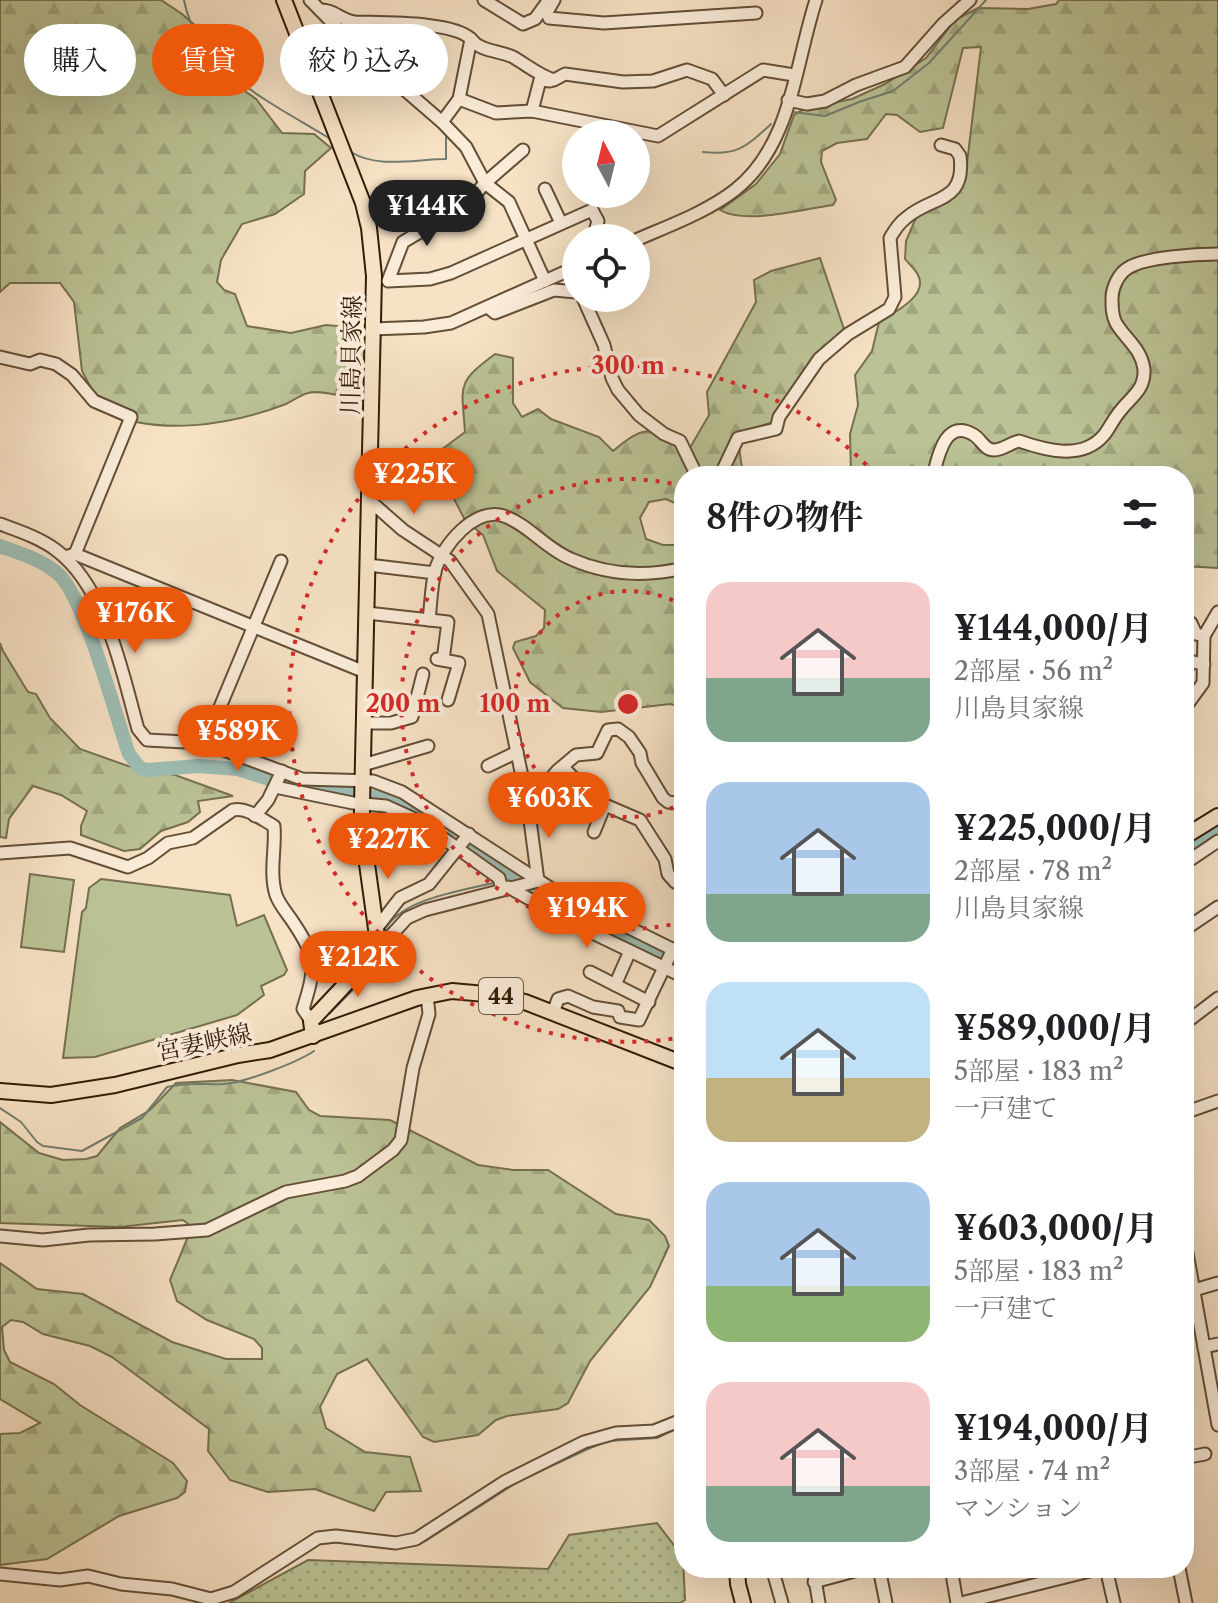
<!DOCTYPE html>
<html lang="ja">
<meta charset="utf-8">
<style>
:root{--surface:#fff;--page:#f2f2f2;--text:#202124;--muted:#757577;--accent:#ea580c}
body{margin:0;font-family:"Libre Caslon Text","Noto Serif JP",serif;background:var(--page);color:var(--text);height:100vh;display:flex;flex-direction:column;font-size:30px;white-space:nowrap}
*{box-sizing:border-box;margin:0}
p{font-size:26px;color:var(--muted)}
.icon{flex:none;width:44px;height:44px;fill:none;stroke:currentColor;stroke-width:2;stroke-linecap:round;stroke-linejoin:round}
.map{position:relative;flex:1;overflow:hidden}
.details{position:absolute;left:674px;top:466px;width:520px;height:1112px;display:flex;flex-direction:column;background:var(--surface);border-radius:32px;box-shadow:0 8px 32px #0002}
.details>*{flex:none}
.hud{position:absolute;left:24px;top:24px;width:530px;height:72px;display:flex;gap:16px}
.needle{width:52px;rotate:353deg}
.fabs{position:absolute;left:562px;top:120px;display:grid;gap:16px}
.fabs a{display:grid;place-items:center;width:88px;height:88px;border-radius:50%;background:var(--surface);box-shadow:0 8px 32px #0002;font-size:40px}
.price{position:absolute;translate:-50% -68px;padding:0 18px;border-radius:28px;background:var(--accent);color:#fff;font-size:26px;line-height:52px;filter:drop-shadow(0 2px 4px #0008)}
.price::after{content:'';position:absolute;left:50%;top:48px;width:24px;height:18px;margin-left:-12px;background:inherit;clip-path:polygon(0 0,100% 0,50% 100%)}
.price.active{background:#222;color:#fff}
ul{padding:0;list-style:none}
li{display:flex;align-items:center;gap:24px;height:200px;padding:0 32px}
li span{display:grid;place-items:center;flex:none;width:224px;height:160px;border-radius:24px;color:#555}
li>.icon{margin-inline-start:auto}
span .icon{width:96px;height:96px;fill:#fffc;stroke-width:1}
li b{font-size:34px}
h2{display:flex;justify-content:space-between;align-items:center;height:96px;padding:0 32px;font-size:34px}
.pill{padding:0 28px;border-radius:36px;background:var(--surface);box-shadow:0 8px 32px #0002;font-size:28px;line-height:72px}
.pill.active{background:var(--accent);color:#fff}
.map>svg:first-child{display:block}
.grass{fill:url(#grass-dots);stroke:#76704f;stroke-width:2}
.forest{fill:url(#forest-firs);stroke:#76704f;stroke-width:2}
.pitch{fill:#bbc396;stroke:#76704f;stroke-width:2}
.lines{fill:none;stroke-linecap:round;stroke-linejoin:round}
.stream{stroke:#727d70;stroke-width:2}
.river{stroke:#9dbeb5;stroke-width:14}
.minor-casing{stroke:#634e37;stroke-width:15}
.major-casing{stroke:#321c08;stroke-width:18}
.minor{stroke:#faecd9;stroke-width:11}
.major{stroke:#f7e2c5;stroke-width:14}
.ring{fill:none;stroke:#d62828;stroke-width:4;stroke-dasharray:4 8}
.labels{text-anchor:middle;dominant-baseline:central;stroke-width:8;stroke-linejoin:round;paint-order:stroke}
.shield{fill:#faecd9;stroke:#6e5a47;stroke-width:2}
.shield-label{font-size:22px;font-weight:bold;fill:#321c08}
.street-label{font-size:24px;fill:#321c08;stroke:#faecd9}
.centre{fill:#d62828;stroke:#faecd9;stroke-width:4}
.ring-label{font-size:24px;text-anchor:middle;font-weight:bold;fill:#d62828;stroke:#faecd9;stroke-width:8;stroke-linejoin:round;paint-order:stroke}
</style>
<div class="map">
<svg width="1218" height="1603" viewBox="0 0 1218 1603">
<defs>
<pattern id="grass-dots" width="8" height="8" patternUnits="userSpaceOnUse" patternTransform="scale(2)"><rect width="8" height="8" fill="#bbc396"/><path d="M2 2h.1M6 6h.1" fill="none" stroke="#a1a780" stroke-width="1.8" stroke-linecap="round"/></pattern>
<pattern id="forest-firs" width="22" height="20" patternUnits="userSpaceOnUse" patternTransform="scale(2)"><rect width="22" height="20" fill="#bbc396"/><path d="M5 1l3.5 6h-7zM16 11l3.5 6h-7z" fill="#a1a780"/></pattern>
</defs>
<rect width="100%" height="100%" fill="#f7e2c5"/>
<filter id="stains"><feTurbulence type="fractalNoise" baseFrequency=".0025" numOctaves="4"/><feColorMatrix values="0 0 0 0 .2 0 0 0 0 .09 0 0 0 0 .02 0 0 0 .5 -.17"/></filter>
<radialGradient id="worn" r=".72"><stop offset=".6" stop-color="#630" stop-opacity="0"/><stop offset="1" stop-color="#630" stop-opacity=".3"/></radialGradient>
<path class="grass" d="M657 1523 683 1557 685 1600 680 1603H229L308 1560 548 1569 569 1535Z"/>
<g class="forest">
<path d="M0 0H161L182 14 199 29 228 79 256 99 282 133 314 134 331 148 305 171 304 194 275 214 242 224 221 260 217 282 224 290 235 294 247 326 291 333 326 325 369 329 363 400C350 398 319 389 308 393 300 395 293 401 286 404 231 425 158 437 103 411L82 371 74 302 60 283H10L0 292Z"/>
<path d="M1059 0H1218V568L1184 566V476H851L850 434 858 405 855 375 872 351 879 322C893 313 929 296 918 275 915 269 909 264 905 259L906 241 921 206 957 189 967 163 981 47 963 48 943 128 920 132 897 115 886 114 867 139 837 143 822 151 821 162 836 200 833 205C803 209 745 225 720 210L756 184 780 154 794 115 804 109 852 99 885 84 926 58 955 20 978 8 1028 9 1056 4Z"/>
<path d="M820 258 845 332 774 422 737 433 743 476H684V507L666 499 649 502 640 518 646 539 663 545H684V707L670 704 601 712 563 708 530 682 513 648 515 642 536 636 544 628 545 610 497 571 483 535 465 520 453 497 437 478 431 462 433 456 465 432C462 385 455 384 495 354L513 358V403L522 417 538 409 551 419 599 437 613 451C647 423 649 428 686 448L691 446 709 415 707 392 756 302 754 280 771 271Z"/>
<path d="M0 643 3 651 28 692 36 694 50 718 80 749 128 766 175 775 233 796 198 801 200 812 188 822 161 831 140 849 124 851 81 835V826L87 811 61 795 33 786 9 819 6 838 0 837Z"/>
<path d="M232 1080 296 1092 309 1110 320 1116 390 1120 478 1165 513 1170H548L616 1214 649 1220 665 1236 669 1246 650 1287 590 1361 568 1403 558 1409 507 1416 496 1420 478 1435 434 1442 423 1437 367 1359 337 1374 320 1407 326 1428 365 1452 410 1457 421 1491 386 1492 374 1511 315 1489 268 1492 230 1480 208 1451 209 1429 112 1357 90 1346 43 1334 23 1322 11 1320 2 1327 4 1350 10 1362 54 1384 80 1405 173 1463 187 1481 185 1492 177 1498 119 1516 47 1559 0 1565V1434L20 1433 40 1423 0 1399V1263L37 1289 83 1294 172 1342 226 1359H262V1348L254 1339 207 1320 177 1301 170 1280 192 1227 183 1220 119 1227 0 1223V1122L39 1153 63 1160 86 1159 97 1156 120 1128 150 1110 176 1083Z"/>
</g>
<g class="pitch">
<path d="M30 874 74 880 64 952 21 947Z"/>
<path d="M101 879 230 895 237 926 264 915 287 970 284 975 261 986 264 995 237 1015 95 1057 63 1058 82 912 86 908 89 888Z"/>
</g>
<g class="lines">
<g class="stream">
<path d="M184 0C197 71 278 106 332 140"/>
<path d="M793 112 825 116 859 102 893 91 929 63 986 0"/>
<path d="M351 152C378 169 416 159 446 159V134"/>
<path d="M703 152C738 156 747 146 771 124"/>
<path d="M503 880 512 878"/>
<path d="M383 933C399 898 462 891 497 882"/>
<path d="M329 1014 388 954 386 949"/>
<path d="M0 1108 21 1122 37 1142 43 1146 82 1151 142 1118 167 1087C187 1082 204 1085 224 1084 244 1083 298 1062 314 1051"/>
<path d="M333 1542 390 1548"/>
<path d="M397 1548 414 1546 427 1540 519 1481 588 1449 607 1441 657 1438 684 1425"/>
<path d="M21 1582 58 1585"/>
<path d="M187 1598 200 1602"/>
<path d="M218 1602 240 1595 289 1563"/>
</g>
<g class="river">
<path d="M0 546C19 553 40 559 56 572 84 593 115 715 129 754L140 768 147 770 198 766 238 769 287 785"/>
<path d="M319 791 392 799 437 820"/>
<path d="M454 832C469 842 481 858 496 868 555 908 621 938 684 970"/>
<path d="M1184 853 1218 830"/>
</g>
<g class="minor-casing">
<g id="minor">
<path d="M310 0 360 51 442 122 466 147 485 183 509 202 545 281"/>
<path d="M484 0 523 24 535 19 548 1"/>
<path d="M554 0 547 12 549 18 604 23 756 13"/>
<path d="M320 10C333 9 342 21 355 22 381 23 453 21 471 39"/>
<path d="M459 99 471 39C481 52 498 50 513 57 527 65 538 75 554 80L565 74 623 82 653 81 687 70 712 79 724 95"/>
<path d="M788 100 807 104 825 101 856 85 905 67 944 23 970 0"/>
<path d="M532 111 540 80 550 81"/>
<path d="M442 122 459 99 496 113 532 111 658 136 763 70 794 75"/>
<path d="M523 150 485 183 467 204 403 242 388 281 430 279 451 273 592 210 598 221 593 238"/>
<path d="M545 189 561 223"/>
<path d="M636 240C668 226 707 212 735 190 792 145 795 64 816 0"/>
<path d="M583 298 604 345 612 378 618 390 639 415 664 434 680 441 697 476"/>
<path d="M489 308 495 313 554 290 576 292"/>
<path d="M373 329 424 327 451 323 576 267"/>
<path d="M0 357 30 364 40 360 56 364 72 375 94 401 131 417 75 554"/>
<path d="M720 476 738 438 776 429 779 417 819 359 848 334 889 309 895 297 890 238C894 231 899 223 906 218 932 195 966 204 960 156L955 149 941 145"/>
<path d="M933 476C938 457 945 417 974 435 982 440 984 450 994 450 1003 450 1010 443 1019 441 1045 450 1082 461 1104 435 1110 427 1114 418 1121 410 1132 396 1145 390 1144 369 1141 348 1126 340 1116 323 1112 316 1112 307 1112 299 1112 288 1118 274 1128 268 1145 257 1197 254 1218 254"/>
<path d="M370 501 403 530 450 561 488 614 528 805 538 881"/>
<path d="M0 524C19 531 40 538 56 550 106 587 122 672 138 729L147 740 205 743 302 779 373 781 402 792 555 891 684 955"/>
<path d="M65 557 75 554 365 672"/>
<path d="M368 565 435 573"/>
<path d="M367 613 448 622 443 660"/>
<path d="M429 620C431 604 431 587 435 571 442 546 475 506 504 516 529 525 546 549 571 559 607 575 646 577 684 568"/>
<path d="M1184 620 1191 623 1196 634 1204 636"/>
<path d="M1184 642V650"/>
<path d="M437 659 459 663 448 700"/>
<path d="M1184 668 1193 662 1204 664"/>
<path d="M1184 709 1203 683 1204 636 1218 612"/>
<path d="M364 723H391L412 717 423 674"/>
<path d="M205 743 281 561"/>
<path d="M363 765 428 746"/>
<path d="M488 766 517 752"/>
<path d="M563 767 587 792 605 805 640 820 665 859 668 874 675 882 684 887"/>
<path d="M275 787 353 803 386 806 419 821 499 878 502 889"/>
<path d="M528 805 557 771 576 755 597 753 608 730 618 729 629 737 640 753 642 763 663 798 668 802 684 804"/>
<path d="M255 816 268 800 282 771"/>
<path d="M594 832 605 805"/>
<path d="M0 853 70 848 128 867 148 858 168 843 193 838 233 810C247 807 261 819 274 826 276 848 269 873 276 895 279 904 287 913 293 922 317 958 316 967 303 1009L311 1021"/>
<path d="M1184 864 1218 841"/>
<path d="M508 887 572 923 684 977"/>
<path d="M376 929 400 898 429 884 469 834"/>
<path d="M1184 930 1218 907"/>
<path d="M374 954 407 918 425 910 538 881"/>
<path d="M590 972 649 1002"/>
<path d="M615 985 630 951"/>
<path d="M553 1013 558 999 568 996 593 1007 618 1011 620 1017 639 1020 673 949"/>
<path d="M1184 1024 1218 998"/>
<path d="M1184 1113 1218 1101"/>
<path d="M0 1236 43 1240 89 1235 155 1234 207 1230 286 1192 345 1181 358 1176 393 1150 401 1140 413 1068 429 1014 427 995"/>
<path d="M1184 1236 1218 1425"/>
<path d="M1184 1293 1218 1283"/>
<path d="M1204 1347 1218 1344"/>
<path d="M1184 1458 1205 1454"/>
<path d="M772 1568 782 1603"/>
<path d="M813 1568 819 1603"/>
<path d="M879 1568 886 1603"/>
<path d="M951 1568 957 1603"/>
<path d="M1106 1568 1114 1603"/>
<path d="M1179 1568 1186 1603"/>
<path d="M0 1574 60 1580 88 1576 121 1584 172 1589 211 1599 234 1592 318 1538 336 1536 396 1543 416 1539 504 1482 584 1442 616 1433 654 1431 684 1419"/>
<path d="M814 1582 866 1568"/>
<path d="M961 1603 1102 1568"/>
</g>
</g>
<g class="major-casing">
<g id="major">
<path d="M284 0 363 203 369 228 374 276 362 804V828L377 936 374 954 311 1021 313 1036"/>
<path d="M1184 837 1218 816"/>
<path d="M0 1091 51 1095 115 1085 238 1055 270 1050 417 998 452 991 496 995 525 1002 684 1064"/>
<path d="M737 1568 738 1584 743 1603"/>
</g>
</g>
<use href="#minor" class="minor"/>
<use href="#major" class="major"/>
</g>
<g class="ring">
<path d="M684 802A113 113 0 1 1 684 606"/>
<path d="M682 922A225 225 0 1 1 682 486"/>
<path d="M684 1037A338 338 0 1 1 877 476"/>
</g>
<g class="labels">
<rect class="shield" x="479" y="978" width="44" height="36" rx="6"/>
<g class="shield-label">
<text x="501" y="996">44</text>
</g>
<g class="street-label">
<text transform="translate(351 355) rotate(-89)">川島貝家線</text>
<text transform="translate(204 1042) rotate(-12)">宮妻峡線</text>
</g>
</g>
<circle cx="628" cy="704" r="12" class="centre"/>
<g class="ring-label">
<text x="628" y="374">300 m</text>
<text x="403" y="712">200 m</text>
<text x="515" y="712">100 m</text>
</g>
<rect width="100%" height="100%" filter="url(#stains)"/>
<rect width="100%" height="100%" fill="url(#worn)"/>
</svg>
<div class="fabs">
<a><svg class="needle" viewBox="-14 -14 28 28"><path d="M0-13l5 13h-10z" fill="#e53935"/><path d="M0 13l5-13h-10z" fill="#757577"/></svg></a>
<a><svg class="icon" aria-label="locate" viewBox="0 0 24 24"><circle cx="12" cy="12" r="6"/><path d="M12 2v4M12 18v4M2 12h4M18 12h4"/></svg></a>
</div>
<b class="price active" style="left:427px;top:248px">¥144K</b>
<b class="price" style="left:414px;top:516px">¥225K</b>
<b class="price" style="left:135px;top:655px">¥176K</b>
<b class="price" style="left:238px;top:773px">¥589K</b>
<b class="price" style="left:549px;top:840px">¥603K</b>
<b class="price" style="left:388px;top:881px">¥227K</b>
<b class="price" style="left:587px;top:950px">¥194K</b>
<b class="price" style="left:358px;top:999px">¥212K</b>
<div class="hud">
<a class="pill">購入</a>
<a class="pill active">賃貸</a>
<a class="pill">絞り込み</a>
</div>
<section class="details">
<h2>8件の物件<svg class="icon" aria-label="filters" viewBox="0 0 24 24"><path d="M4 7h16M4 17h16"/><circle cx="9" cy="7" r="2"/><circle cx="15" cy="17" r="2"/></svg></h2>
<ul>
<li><span style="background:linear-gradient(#f6c9c9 60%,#7fa58c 0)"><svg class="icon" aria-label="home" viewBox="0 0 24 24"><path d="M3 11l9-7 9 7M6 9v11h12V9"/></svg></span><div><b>¥144,000/月</b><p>2部屋 · 56 m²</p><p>川島貝家線</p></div></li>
<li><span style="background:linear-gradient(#a9c7e8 70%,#7fa58c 0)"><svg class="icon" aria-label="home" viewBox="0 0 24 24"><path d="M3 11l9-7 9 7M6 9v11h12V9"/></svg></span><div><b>¥225,000/月</b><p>2部屋 · 78 m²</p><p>川島貝家線</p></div></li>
<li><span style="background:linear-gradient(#bfe0f5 60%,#c2b280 0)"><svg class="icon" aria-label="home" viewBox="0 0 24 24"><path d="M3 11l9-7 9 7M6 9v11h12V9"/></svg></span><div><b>¥589,000/月</b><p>5部屋 · 183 m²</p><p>一戸建て</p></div></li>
<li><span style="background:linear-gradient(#a9c7e8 65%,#8fb573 0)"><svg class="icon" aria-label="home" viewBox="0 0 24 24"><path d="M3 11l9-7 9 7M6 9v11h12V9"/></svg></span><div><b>¥603,000/月</b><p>5部屋 · 183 m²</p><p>一戸建て</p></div></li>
<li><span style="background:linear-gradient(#f6c9c9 65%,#7fa58c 0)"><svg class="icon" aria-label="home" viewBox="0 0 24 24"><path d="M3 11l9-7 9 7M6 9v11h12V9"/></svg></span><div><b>¥194,000/月</b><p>3部屋 · 74 m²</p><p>マンション</p></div></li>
</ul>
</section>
</div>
